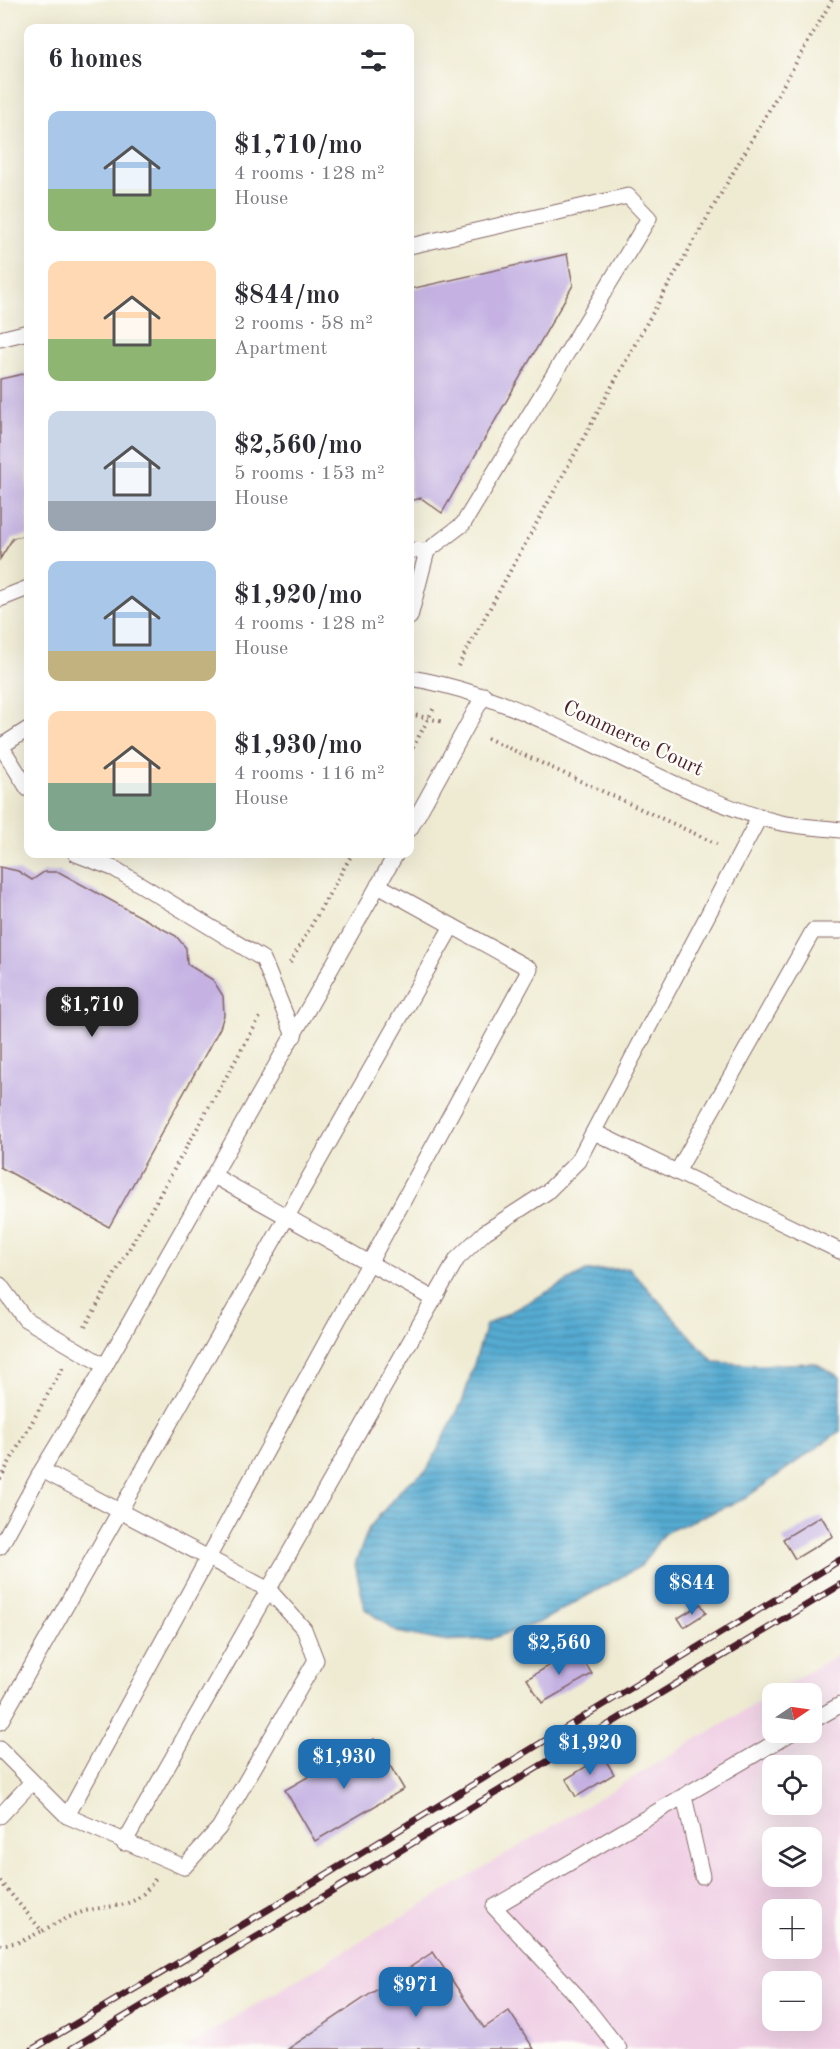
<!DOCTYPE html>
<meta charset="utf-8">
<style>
:root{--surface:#fff;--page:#f7f7f7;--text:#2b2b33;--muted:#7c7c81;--accent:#1f6fb2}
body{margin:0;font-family:"Old Standard TT",serif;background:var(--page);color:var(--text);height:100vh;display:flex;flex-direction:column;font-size:22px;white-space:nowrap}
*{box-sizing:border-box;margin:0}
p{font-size:20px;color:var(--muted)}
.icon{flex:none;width:33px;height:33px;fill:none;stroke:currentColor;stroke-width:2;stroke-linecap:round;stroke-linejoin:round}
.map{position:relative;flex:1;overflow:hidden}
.panel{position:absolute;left:24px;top:24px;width:390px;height:834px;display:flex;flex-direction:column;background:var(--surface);border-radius:12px;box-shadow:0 6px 24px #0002}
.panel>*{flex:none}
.needle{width:39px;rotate:77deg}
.tools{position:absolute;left:762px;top:1683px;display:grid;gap:12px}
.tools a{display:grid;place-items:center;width:60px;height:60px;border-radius:12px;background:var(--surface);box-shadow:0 6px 24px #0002;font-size:30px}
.price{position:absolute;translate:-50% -51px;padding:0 14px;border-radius:12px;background:var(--accent);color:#fff;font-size:20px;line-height:39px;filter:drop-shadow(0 2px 3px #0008)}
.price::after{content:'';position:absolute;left:50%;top:36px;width:18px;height:14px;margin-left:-9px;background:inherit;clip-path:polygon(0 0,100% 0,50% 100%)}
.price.current{background:#222;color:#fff}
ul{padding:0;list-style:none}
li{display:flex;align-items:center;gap:18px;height:150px;padding:0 24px}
li span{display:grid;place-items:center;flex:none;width:168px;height:120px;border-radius:12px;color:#555}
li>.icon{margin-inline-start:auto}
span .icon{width:72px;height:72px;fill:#fffc;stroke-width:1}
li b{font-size:26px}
h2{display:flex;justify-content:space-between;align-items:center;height:72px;padding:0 24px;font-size:26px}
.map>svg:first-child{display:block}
.built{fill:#f0d0e5;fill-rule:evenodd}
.water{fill:url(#water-rules);stroke:#50657e;stroke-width:1.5}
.building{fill:#c5b2e3}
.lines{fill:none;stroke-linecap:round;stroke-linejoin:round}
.lane-casing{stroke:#846666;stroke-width:17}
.path{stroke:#846666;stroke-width:4;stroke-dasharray:1.5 4.5;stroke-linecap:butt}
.lane{stroke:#fff;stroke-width:15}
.rail-casing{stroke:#4a1f2b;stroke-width:7}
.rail{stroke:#fdfcf7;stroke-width:4.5;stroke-dasharray:14;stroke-linecap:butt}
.labels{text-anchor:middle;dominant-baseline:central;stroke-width:5;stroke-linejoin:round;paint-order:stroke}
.street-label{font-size:21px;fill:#4a1f2b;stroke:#fdfcf7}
</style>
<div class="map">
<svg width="840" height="2049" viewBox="0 0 840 2049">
<defs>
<pattern id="water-rules" width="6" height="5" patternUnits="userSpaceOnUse" patternTransform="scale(1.5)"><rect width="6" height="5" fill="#55abd2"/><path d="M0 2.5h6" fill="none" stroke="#488bab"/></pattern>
</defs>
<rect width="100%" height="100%" fill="#fdfcf7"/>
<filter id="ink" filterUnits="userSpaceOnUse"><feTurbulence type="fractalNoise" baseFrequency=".0167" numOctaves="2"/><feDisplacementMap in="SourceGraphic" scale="12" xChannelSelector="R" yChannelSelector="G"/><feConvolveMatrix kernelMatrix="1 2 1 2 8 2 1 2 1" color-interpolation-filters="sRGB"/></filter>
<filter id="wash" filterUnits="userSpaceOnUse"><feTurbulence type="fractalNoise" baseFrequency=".008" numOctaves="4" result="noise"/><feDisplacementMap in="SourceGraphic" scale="24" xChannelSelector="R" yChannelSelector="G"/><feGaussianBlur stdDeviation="1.35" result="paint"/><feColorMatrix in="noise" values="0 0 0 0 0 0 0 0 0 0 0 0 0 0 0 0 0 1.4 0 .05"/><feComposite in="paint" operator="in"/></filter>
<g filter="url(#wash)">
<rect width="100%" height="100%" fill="#efebd3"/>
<path class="built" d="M840 1653V2049H182L772 1694V1732H812V1694L773 1693ZM772 1766H812V1804H772ZM772 1838H812V1876H772ZM772 1910H812V1948H772ZM772 1982H812V2020H772Z"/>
<path class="water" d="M629 1268 714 1362 757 1365 815 1363 840 1377V1431L744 1499 664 1533 641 1566 538 1623 490 1639 442 1641 397 1632 365 1609 355 1564 369 1528 404 1486 427 1470 463 1400 486 1325 586 1271Z"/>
<g id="blocks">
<g class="building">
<path d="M567 254 573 285 442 513 421 498 410 501V289Z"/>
<path d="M28 373V535L13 538 0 559V379Z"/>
<path d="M0 867 18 871 32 880 44 872H59L176 936 186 948 187 964 213 980 223 996 224 1015 220 1028 109 1227 0 1167Z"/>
<path d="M821 1516 833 1536 795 1559 783 1539Z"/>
<path d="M701 1604 706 1613 684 1627 678 1618Z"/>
<path d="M576 1649 592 1674 542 1703 527 1679Z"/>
<path d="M374 1739 404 1789 315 1841 285 1790Z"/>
<path d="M603 1756 614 1774 576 1797 566 1779Z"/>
<path d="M433 1952 484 2028 509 2011 534 2049H288Z"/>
</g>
</g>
</g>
<g filter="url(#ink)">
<use href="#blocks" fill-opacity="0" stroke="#846666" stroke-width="1.5"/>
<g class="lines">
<g class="lane-casing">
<g id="lane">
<path d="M410 246 628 196 649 218 463 524 427 551"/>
<path d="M0 339 28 332"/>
<path d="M410 550 427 551 410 617"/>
<path d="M0 599 28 588"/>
<path d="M410 678C542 699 649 788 777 822 797 827 819 827 840 830"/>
<path d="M1 746 28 789"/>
<path d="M0 747 28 729"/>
<path d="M410 829 484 695"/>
<path d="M76 854 115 869 263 959 294 1036"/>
<path d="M594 1132 840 1251"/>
<path d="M677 1172 813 931H840"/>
<path d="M214 1176 434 1299"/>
<path d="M0 1285 25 1319 105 1366 42 1470 269 1590 304 1629 316 1660 219 1828 184 1867 67 1816 0 1749"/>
<path d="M105 1366 396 854"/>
<path d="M0 1547 42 1470"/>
<path d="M812 1721 840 1705"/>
<path d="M0 1722 452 926"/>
<path d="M684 1796 702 1876"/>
<path d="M0 1816 32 1782"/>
<path d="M67 1816 530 969 378 885"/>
<path d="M124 1843 457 1259 485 1232 547 1192 578 1161 760 816"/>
<path d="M619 2049 578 1997 494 1907 793 1732"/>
</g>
</g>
<g class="path">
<path d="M458 666 644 328 832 0"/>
<path d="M410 714 444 722"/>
<path d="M487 738 717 844"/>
<path d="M410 753 435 706"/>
<path d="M290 963 352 854"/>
<path d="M85 1327 260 1017"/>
<path d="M0 1479 63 1367"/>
<path d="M0 1881 42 1931C56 1923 70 1916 85 1911 117 1903 135 1911 155 1879"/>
<path d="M0 1945 20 1942 42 1931"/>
</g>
<use href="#lane" class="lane"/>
<g class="rail-casing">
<g id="rail">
<path d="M33 2049 296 1893 840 1560"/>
<path d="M71 2049 840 1585"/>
</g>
</g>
<use href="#rail" class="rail"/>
</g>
</g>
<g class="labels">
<g class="street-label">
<text transform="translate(633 739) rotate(25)">Commerce Court</text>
</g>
</g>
</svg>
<div class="tools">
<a><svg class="needle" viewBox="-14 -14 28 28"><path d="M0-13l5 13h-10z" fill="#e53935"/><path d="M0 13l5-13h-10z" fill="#7c7c81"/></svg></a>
<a><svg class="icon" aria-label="locate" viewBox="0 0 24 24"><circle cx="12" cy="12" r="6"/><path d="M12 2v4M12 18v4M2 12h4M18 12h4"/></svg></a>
<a><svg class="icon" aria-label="layers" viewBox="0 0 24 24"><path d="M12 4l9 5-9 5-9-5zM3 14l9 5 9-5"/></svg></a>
<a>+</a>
<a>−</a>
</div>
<b class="price current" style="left:92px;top:1038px">$1,710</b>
<b class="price" style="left:692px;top:1616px">$844</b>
<b class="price" style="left:559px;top:1676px">$2,560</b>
<b class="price" style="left:590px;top:1776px">$1,920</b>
<b class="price" style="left:344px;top:1790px">$1,930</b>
<b class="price" style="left:416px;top:2018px">$971</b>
<section class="panel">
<h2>6 homes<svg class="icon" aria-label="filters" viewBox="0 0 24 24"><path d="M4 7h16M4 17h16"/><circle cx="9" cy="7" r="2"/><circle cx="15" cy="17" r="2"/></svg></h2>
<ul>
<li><span style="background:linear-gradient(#a9c7e8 65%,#8fb573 0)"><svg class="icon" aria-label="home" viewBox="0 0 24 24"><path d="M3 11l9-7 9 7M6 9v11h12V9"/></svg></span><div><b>$1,710/mo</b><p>4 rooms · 128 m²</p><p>House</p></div></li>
<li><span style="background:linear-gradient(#ffd9b3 65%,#8fb573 0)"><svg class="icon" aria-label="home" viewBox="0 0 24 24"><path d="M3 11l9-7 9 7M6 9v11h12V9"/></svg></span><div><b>$844/mo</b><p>2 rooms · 58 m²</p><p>Apartment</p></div></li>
<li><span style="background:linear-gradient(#c9d6e8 75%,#9aa5b1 0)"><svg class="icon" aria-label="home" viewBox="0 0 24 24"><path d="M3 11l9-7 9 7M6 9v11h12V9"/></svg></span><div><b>$2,560/mo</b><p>5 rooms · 153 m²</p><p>House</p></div></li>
<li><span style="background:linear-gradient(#a9c7e8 75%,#c2b280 0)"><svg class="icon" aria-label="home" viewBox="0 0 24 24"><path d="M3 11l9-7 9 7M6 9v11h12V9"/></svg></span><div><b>$1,920/mo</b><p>4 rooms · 128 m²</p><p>House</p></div></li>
<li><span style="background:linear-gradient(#ffd9b3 60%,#7fa58c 0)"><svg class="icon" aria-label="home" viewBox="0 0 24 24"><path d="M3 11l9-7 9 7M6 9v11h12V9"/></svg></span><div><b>$1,930/mo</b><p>4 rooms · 116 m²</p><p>House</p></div></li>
</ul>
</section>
</div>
